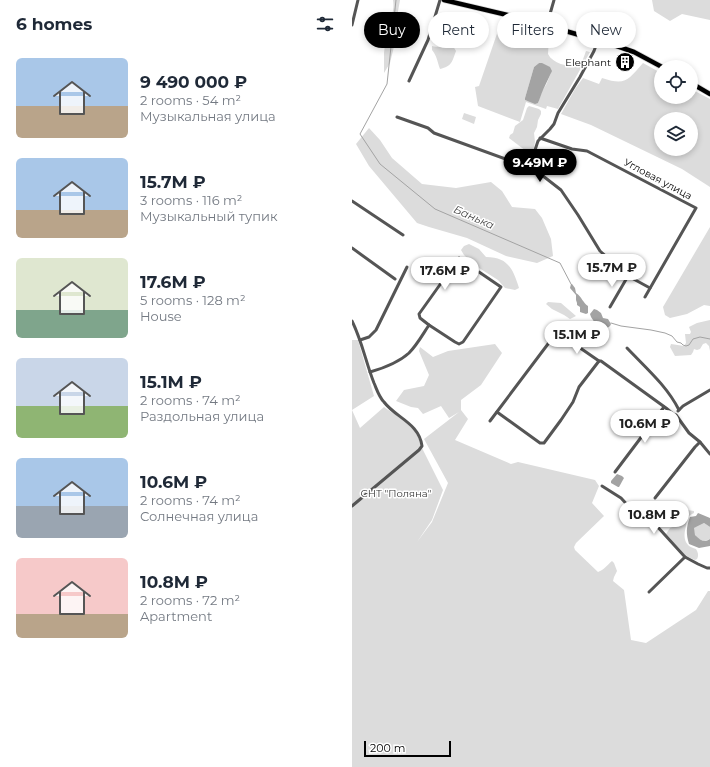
<!DOCTYPE html>
<meta charset="utf-8">
<style>
:root{--surface:#fff;--page:#f6f6f7;--text:#1f2937;--muted:#747a83;--accent:#000}
body{margin:0;font-family:Montserrat,sans-serif;background:var(--page);color:var(--text);height:100vh;display:flex;flex-direction:column;font-size:15px;white-space:nowrap}
*{box-sizing:border-box;margin:0}
p{font-size:13px;color:var(--muted)}
.icon{flex:none;width:22px;height:22px;fill:none;stroke:currentColor;stroke-width:2;stroke-linecap:round;stroke-linejoin:round}
.map{position:relative;flex:1;overflow:hidden}
.sheet{display:flex;flex-direction:column;background:var(--surface);width:352px}
.sheet>*{flex:none}
.banner{position:absolute;left:12px;top:12px;width:286px;height:36px;display:flex;gap:8px}
.buttons{position:absolute;left:302px;top:60px;display:grid;gap:8px}
.buttons a{display:grid;place-items:center;width:44px;height:44px;border-radius:50%;background:var(--surface);box-shadow:0 2px 6px #0003;font-size:20px}
.scale{position:absolute;left:12px;bottom:10px;width:87px;box-sizing:border-box;padding-left:4px;border:2px solid #000;border-top:0;font-size:11px;line-height:14px;white-space:nowrap;color:#000;-webkit-text-stroke:3px #fff;paint-order:stroke}
.price{position:absolute;translate:-50% -34px;padding:0 9px;border-radius:14px;background:#fff;color:#222;font-size:13px;line-height:26px;filter:drop-shadow(0 1px 2px #0008)}
.price::after{content:'';position:absolute;left:50%;top:24px;width:12px;height:9px;margin-left:-6px;background:inherit;clip-path:polygon(0 0,100% 0,50% 100%)}
.price.selected{background:var(--accent);color:#fff}
ul{padding:0;list-style:none}
li{display:flex;align-items:center;gap:12px;height:100px;padding:0 16px}
li span{display:grid;place-items:center;flex:none;width:112px;height:80px;border-radius:6px;color:#555}
li>.icon{margin-inline-start:auto}
span .icon{width:48px;height:48px;fill:#fffc;stroke-width:1}
li b{font-size:17px}
h2{display:flex;justify-content:space-between;align-items:center;height:48px;padding:0 16px;font-size:17px}
.tag{padding:0 14px;border-radius:18px;background:var(--surface);box-shadow:0 2px 6px #0003;font-size:14px;line-height:36px}
.tag.selected{background:var(--accent);color:#fff}
main{display:flex;flex:1;min-height:0}
.map>svg:first-child{display:block}
.green{fill:#dcdcdc;fill-rule:evenodd}
.water{fill:#a3a3a3}
.lines{fill:none;stroke-linecap:round;stroke-linejoin:round}
.stream{stroke:#a3a3a3;stroke-width:1}
.primary-casing{stroke:#dbdbdb;stroke-width:6}
.street{stroke:#555;stroke-width:3}
.primary{stroke:#000;stroke-width:4.5}
.labels{text-anchor:middle;dominant-baseline:central;stroke-width:3;stroke-linejoin:round;paint-order:stroke}
.poi-label{font-size:10px;fill:#000;stroke:#fff;text-anchor:end}
.street-label{font-size:10px;fill:#000;stroke:#fff}
.park-label{font-size:10px;fill:#333;stroke:#fff}
.water-label{font-size:11px;font-style:italic;fill:#444;stroke:#fff}
</style>
<main>
<section class="sheet">
<h2>6 homes<svg class="icon" aria-label="filters" viewBox="0 0 24 24"><path d="M4 7h16M4 17h16"/><circle cx="9" cy="7" r="2"/><circle cx="15" cy="17" r="2"/></svg></h2>
<ul>
<li><span style="background:linear-gradient(#a9c7e8 60%,#b9a48a 0)"><svg class="icon" aria-label="home" viewBox="0 0 24 24"><path d="M3 11l9-7 9 7M6 9v11h12V9"/></svg></span><div><b>9 490 000 ₽</b><p>2 rooms · 54 m²</p><p>Музыкальная улица</p></div></li>
<li><span style="background:linear-gradient(#a9c7e8 65%,#b9a48a 0)"><svg class="icon" aria-label="home" viewBox="0 0 24 24"><path d="M3 11l9-7 9 7M6 9v11h12V9"/></svg></span><div><b>15.7M ₽</b><p>3 rooms · 116 m²</p><p>Музыкальный тупик</p></div></li>
<li><span style="background:linear-gradient(#dfe7d0 65%,#7fa58c 0)"><svg class="icon" aria-label="home" viewBox="0 0 24 24"><path d="M3 11l9-7 9 7M6 9v11h12V9"/></svg></span><div><b>17.6M ₽</b><p>5 rooms · 128 m²</p><p>House</p></div></li>
<li><span style="background:linear-gradient(#c9d6e8 60%,#8fb573 0)"><svg class="icon" aria-label="home" viewBox="0 0 24 24"><path d="M3 11l9-7 9 7M6 9v11h12V9"/></svg></span><div><b>15.1M ₽</b><p>2 rooms · 74 m²</p><p>Раздольная улица</p></div></li>
<li><span style="background:linear-gradient(#a9c7e8 60%,#9aa5b1 0)"><svg class="icon" aria-label="home" viewBox="0 0 24 24"><path d="M3 11l9-7 9 7M6 9v11h12V9"/></svg></span><div><b>10.6M ₽</b><p>2 rooms · 74 m²</p><p>Солнечная улица</p></div></li>
<li><span style="background:linear-gradient(#f6c9c9 70%,#b9a48a 0)"><svg class="icon" aria-label="home" viewBox="0 0 24 24"><path d="M3 11l9-7 9 7M6 9v11h12V9"/></svg></span><div><b>10.8M ₽</b><p>2 rooms · 72 m²</p><p>Apartment</p></div></li>
</ul>
</section>
<div class="map">
<svg width="358" height="767" viewBox="0 0 358 767">
<rect width="100%" height="100%" fill="#fff"/>
<g class="green">
<path d="M41 0H48L45 17 47 26 38 63 32 73V53L36 18C42 15 42 6 41 0Z"/>
<path d="M300 0H358V20L330 14 318 21 302 11Z"/>
<path d="M149 22 153 23V34L160 36C163 32 164 25 170 26L171 27 194 34 197 36 196 54C201 64 215 66 226 67L230 62 234 51 238 52 206 109 195 106 194 109 174 102 168 122 126 106 123 87 127 86ZM187 63 199 73 194 85 190 91 186 103 173 100V98L182 67Z"/>
<path d="M80 46C88 48 93 46 101 46L104 51C100 62 100 66 88 69 85 61 85 56 80 50Z"/>
<path d="M291 63 309 73V97H339V89L358 99V187L330 169 239 125 209 114 223 89 231 78 247 84 250 78C274 86 276 80 291 63ZM309 119H339V149H309Z"/>
<path d="M177 106 187 109 189 111V114L186 120 185 127 182 133 183 142 181 152 174 151 157 138 158 135 161 133 163 126 171 120 175 108Z"/>
<path d="M112 113 124 117 122 124 110 119Z"/>
<path d="M17 128 28 140 40 158 70 184 104 188 139 182 150 191 160 207 183 209 190 218 199 239 201 256 185 263 154 256 115 238 77 227 65 223 17 166 4 144Z"/>
<path d="M358 227V306L352 305 335 314 318 318 313 315 311 307Z"/>
<path d="M117 244 127 249 134 257C156 257 161 269 167 288L163 290 153 288 146 280 124 266 112 255 109 250 112 246Z"/>
<path d="M196 302 209 303 224 316 218 319 212 315 200 309 194 304Z"/>
<path d="M358 320V351L357 346 354 343 351 344 348 349 345 350 342 349 341 352 339 355 323 356 318 347 319 344 332 346 334 343 333 334H338L339 332 337 327 345 323Z"/>
<path d="M0 340H6L22 396 0 410 8 428 32 407C46 417 66 427 69 446L91 490 80 520 65 542 80 522 96 483 72 439 107 412 97 418 89 406 71 414 66 408 59 407 44 401 52 390 72 386 77 375 67 351 68 347 81 357 96 351 143 344 150 353 129 385 109 400V410L116 419 103 440 159 464 166 462 243 480 247 486 240 503 252 516 224 543 222 547 223 550 246 572C252 570 255 565 260 561L262 563 265 571 262 577 261 581 272 590 279 640 294 643 344 610 356 591H358V767H0Z"/>
<path d="M335 510 342 511V513C340 514 338 515 337 516 335 519 334 523 334 526 331 537 332 546 344 549 346 552 347 556 345 559L343 560 334 556 314 534 318 528 324 526 326 519Z"/>
<path d="M352 523 358 527V539C350 543 341 538 342 528Z"/>
</g>
<g class="water">
<path d="M187 63H190L198 67 200 71C197 77 194 84 191 90 189 94 188 99 186 103L183 104 173 100V98L182 67Z"/>
<path d="M219 284H220L223 288 224 293C230 297 231 303 236 306V313L234 314 228 312V307L225 305V303L224 300V295L218 288Z"/>
<path d="M242 309 245 310 249 313 251 318 256 319 259 324 258 326 254 329 243 323 239 317 238 314Z"/>
<path d="M265 474 270 476 272 478 267 487H266L259 483V481Z"/>
<path d="M346 513 358 518V527L352 523 342 528 343 535C348 540 352 543 358 539V546L347 548 337 544C334 533 334 528 338 517L344 516Z"/>
</g>
<g class="lines">
<g class="stream">
<path d="M44 0 35 84 8 134 28 164 83 209 208 263 219 284"/>
<path d="M259 323 269 326 299 330 313 333 320 336 325 342 329 343 331 345 334 346 337 345 341 339 348 337 358 339"/>
</g>
<g class="primary-casing">
<g id="primary">
<path d="M92 0 168 18 259 44 282 52 310 67"/>
<path d="M339 83 358 94"/>
</g>
</g>
<g class="street">
<path d="M0 25 6 0"/>
<path d="M196 26 198 14 202 0"/>
<path d="M57 81 76 40 88 0"/>
<path d="M45 117 76 128 82 133 170 165 191 176 209 190 226 215 248 251 276 276 298 288"/>
<path d="M188 138 220 149 235 151 344 208 293 297"/>
<path d="M176 167 182 153 186 141 198 129 202 124 206 113 228 77 242 51 246 40"/>
<path d="M0 201 51 235"/>
<path d="M0 248 43 279"/>
<path d="M258 307 276 276"/>
<path d="M0 321C10 341 14 363 22 383 25 390 27 397 32 402 44 418 67 423 70 446L67 450 0 506"/>
<path d="M77 325 68 318 67 314 107 258"/>
<path d="M8 340 17 337 24 330 55 267"/>
<path d="M275 348C294 368 315 386 327 410"/>
<path d="M18 372C32 368 46 363 57 353 65 345 71 334 77 325L103 342 107 344 111 342 149 287 127 272"/>
<path d="M326 411 331 406 358 390"/>
<path d="M145 412 188 443H192L209 420 221 402 227 387 247 361"/>
<path d="M138 421 205 332 247 361H249L314 408 321 414 324 415 337 433 348 442 358 454"/>
<path d="M263 472 312 407"/>
<path d="M250 486 269 498 281 511 303 524 333 557 346 564 355 568H358"/>
<path d="M303 498 343 447 348 442"/>
<path d="M297 592 333 557"/>
</g>
<use href="#primary" class="primary"/>
</g>
<defs>
<g id="building-disc" transform="scale(1)"><circle r="9.5" fill="#000" stroke="#fff"/><path d="M-4-6H4V6H1V3H-1V6H-4ZM-2.5-4.3h1.7v1.8h-1.7ZM.8-4.3h1.7v1.8H.8ZM-2.5-1h1.7V.8h-1.7ZM.8-1h1.7V.8H.8Z" fill="#fff"/></g>
</defs>
<g fill-rule="evenodd">
<use href="#building-disc" x="273" y="62"/>
</g>
<g class="labels">
<g class="poi-label">
<text x="259" y="62">Elephant</text>
</g>
<g class="street-label">
<text transform="translate(306 179) rotate(28)">Угловая улица</text>
</g>
<g class="park-label">
<text x="44" y="493">СНТ "Поляна"</text>
</g>
<g class="water-label">
<text transform="translate(122 217) rotate(24)">Банька</text>
</g>
</g>
</svg>
<div class="buttons">
<a><svg class="icon" aria-label="locate" viewBox="0 0 24 24"><circle cx="12" cy="12" r="6"/><path d="M12 2v4M12 18v4M2 12h4M18 12h4"/></svg></a>
<a><svg class="icon" aria-label="layers" viewBox="0 0 24 24"><path d="M12 4l9 5-9 5-9-5zM3 14l9 5 9-5"/></svg></a>
</div>
<div class="scale">200 m</div>
<b class="price selected" style="left:188px;top:183px">9.49M ₽</b>
<b class="price" style="left:260px;top:288px">15.7M ₽</b>
<b class="price" style="left:93px;top:291px">17.6M ₽</b>
<b class="price" style="left:225px;top:355px">15.1M ₽</b>
<b class="price" style="left:293px;top:444px">10.6M ₽</b>
<b class="price" style="left:302px;top:535px">10.8M ₽</b>
<div class="banner">
<a class="tag selected">Buy</a>
<a class="tag">Rent</a>
<a class="tag">Filters</a>
<a class="tag">New</a>
</div>
</div>
</main>
